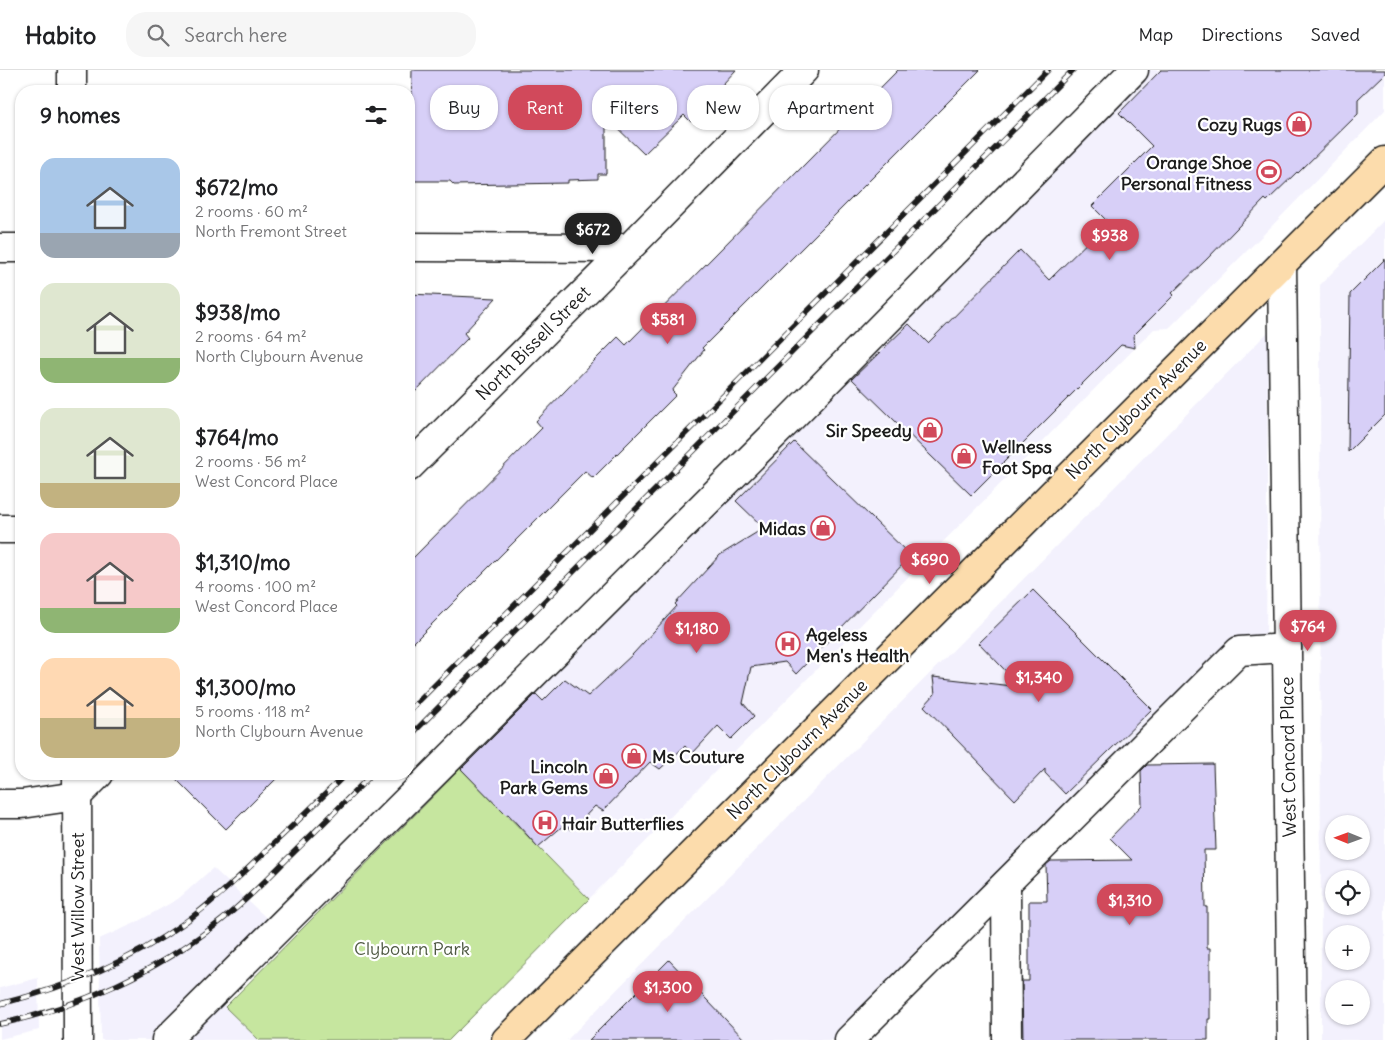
<!DOCTYPE html>
<meta charset="utf-8">
<style>
:root{--surface:#fff;--page:#f6f6f6;--text:#202124;--muted:#757577;--line:#e0e0e0;--accent:#d1495b}
body{margin:0;font-family:Delius,sans-serif;background:var(--page);color:var(--text);height:100vh;display:flex;flex-direction:column;font-size:19px;white-space:nowrap}
*{box-sizing:border-box;margin:0}
p{font-size:16px;color:var(--muted)}
.icon{flex:none;width:28px;height:28px;fill:none;stroke:currentColor;stroke-width:2;stroke-linecap:round;stroke-linejoin:round}
.map{position:relative;flex:1;overflow:hidden}
.side{position:absolute;left:15px;top:15px;width:400px;height:695px;display:flex;flex-direction:column;background:var(--surface);border-radius:20px;box-shadow:0 1px 4px #0004}
.side>*{flex:none}
.banner{position:absolute;left:430px;top:15px;width:475px;height:45px;display:flex;gap:10px}
.needle{width:32px;rotate:271deg}
.fabs{position:absolute;left:1325px;top:745px;display:grid;gap:10px}
.fabs a{display:grid;place-items:center;width:45px;height:45px;border-radius:50%;background:var(--surface);box-shadow:0 1px 4px #0004;font-size:25px}
.price{position:absolute;translate:-50% -42px;padding:0 11px;border-radius:18px;background:var(--accent);color:#fff;font-size:16px;line-height:32px;filter:drop-shadow(0 1px 2px #0008)}
.price::after{content:'';position:absolute;left:50%;top:30px;width:15px;height:11px;margin-left:-8px;background:inherit;clip-path:polygon(0 0,100% 0,50% 100%)}
.price.current{background:#222;color:#fff}
ul{padding:0;list-style:none}
li{display:flex;align-items:center;gap:15px;height:125px;padding:0 25px}
li span{display:grid;place-items:center;flex:none;width:140px;height:100px;border-radius:15px;color:#555}
li>.icon{margin-inline-start:auto}
span .icon{width:60px;height:60px;fill:#fffc;stroke-width:1}
li b{font-size:21px}
h2{display:flex;justify-content:space-between;align-items:center;height:60px;padding:0 25px;font-size:21px}
.tag{padding:0 18px;border-radius:20px;background:var(--surface);box-shadow:0 1px 4px #0004;font-size:18px;line-height:45px}
.tag.current{background:var(--accent);color:#fff}
header{display:flex;align-items:center;gap:30px;box-sizing:border-box;height:70px;padding:0 25px;background:var(--surface);border-bottom:1px solid var(--line)}
header strong{font-size:24px}
nav{display:flex;gap:28px;margin-inline-start:auto;font-size:18px}
.search{width:350px;height:45px;background:var(--page);display:flex;align-items:center;gap:12px;box-sizing:border-box;padding:0 18px;border-radius:20px;color:var(--muted);font-size:19px}
.map>svg:first-child{display:block}
.built{fill:#f3f1fd;fill-rule:evenodd}
.green{fill:#c6e69f;stroke:#71815e}
.building{fill:#d7cff7;stroke:#1c1c1c}
.lines{fill:none;stroke-linecap:round;stroke-linejoin:round}
.minor-casing{stroke:#1c1c1c;stroke-width:31}
.major-casing{stroke:#1c1c1c;stroke-width:31}
.minor{stroke:#fff;stroke-width:28}
.major{stroke:#fcdcac;stroke-width:28}
.rail-casing{stroke:#1c1c1c;stroke-width:5.5}
.rail{stroke:#fff;stroke-width:4;stroke-dasharray:11;stroke-linecap:butt}
.labels{text-anchor:middle;dominant-baseline:central;stroke-width:4.5;stroke-linejoin:round;paint-order:stroke}
.poi-label{font-size:18px;font-weight:bold;fill:#1c1c1c;stroke:#fff;text-anchor:end}
.street-label{font-size:18px;fill:#1c1c1c;stroke:#fff}
.park-label{font-size:18px;fill:#4f5943;stroke:#fff}
</style>
<header>
<strong>Habito</strong>
<div class="search"><svg class="icon" aria-label="search" viewBox="0 0 24 24"><circle cx="10" cy="10" r="6"/><path d="M15 15l6 6"/></svg>Search here</div>
<nav><a>Map</a><a>Directions</a><a>Saved</a></nav>
</header>
<div class="map">
<svg width="1385" height="970" viewBox="0 0 1385 970">
<rect width="100%" height="100%" fill="#fff"/>
<filter id="ink" filterUnits="userSpaceOnUse"><feTurbulence type="fractalNoise" baseFrequency=".02" numOctaves="2"/><feDisplacementMap in="SourceGraphic" scale="10" xChannelSelector="R" yChannelSelector="G"/><feConvolveMatrix kernelMatrix="1 2 1 2 8 2 1 2 1" color-interpolation-filters="sRGB"/></filter>
<g filter="url(#ink)">
<g class="built">
<path d="M1134 0H1385V40L1264 164 1169 258 1154 259 589 829 450 687Z"/>
<path d="M1385 149V970H1321L1320 215ZM1334 754H1361V781H1334ZM1334 809H1361V836H1334ZM1334 864H1361V891H1334ZM1334 919H1361V946H1334Z"/>
<path d="M1268 262 1266 579 1239 581 849 970H567Z"/>
<path d="M213 798 278 859 213 924 259 970H101L99 869 133 854 178 829Z"/>
<path d="M38 908 39 960 0 969V918Z"/>
</g>
<path class="green" d="M461 698 589 829 449 970H259L225 937Z"/>
<g class="building">
<path d="M412 0H736L722 15 725 19 691 52 684 45 644 84 606 47V104H598V109L568 110V113L454 115 450 111H410Z"/>
<path d="M898 0H980L702 278 704 280 672 321 676 325 593 408 585 401 409 577V492L542 358 536 351 594 291 618 267 626 275Z"/>
<path d="M1161 0H1385V3L1358 29V44L1298 103 1297 102 1267 131 1265 129 1207 189 1172 223 1174 225 1134 265 1135 278 1121 275 971 425 852 309 909 254 928 273 1020 180 1049 210 1108 152 1092 136 1152 76 1119 43Z"/>
<path d="M1385 189V345L1348 382 1350 224Z"/>
<path d="M409 224 496 228 464 263 468 268 409 328Z"/>
<path d="M794 372 911 486 796 604 785 592 751 597 743 633 754 646 731 669 718 656 692 684 685 676 660 699 650 692 603 741 595 736 572 760 564 755 538 777 508 744 506 745 461 699 536 624 543 631 565 609 588 626 633 584 677 536 675 534 720 485 764 458 736 431Z"/>
<path d="M1033 520 1152 639 1065 724 1045 703V699L1015 730 924 636 935 624 933 607 1021 617 979 573Z"/>
<path d="M1213 694 1216 780H1204L1205 837H1207V878H1210V949H1208V970H1023L1022 911H1029V831H1047L1046 795 1051 791 1132 790 1110 768 1142 735 1141 701 1147 695Z"/>
<path d="M171 704H281L226 759Z"/>
<path d="M669 890 745 970H589Z"/>
</g>
<g class="lines">
<g class="minor-casing">
<g id="minor">
<path d="M72 0V21"/>
<path d="M409 177 629 178"/>
<path d="M0 178H21"/>
<path d="M1282 194 1292 970"/>
<path d="M409 397 629 178 804 0"/>
<path d="M0 459H21"/>
<path d="M77 704 78 970"/>
<path d="M0 734H22L77 726 99 704"/>
<path d="M1006 814 1007 970"/>
<path d="M166 970 791 348 1134 0"/>
<path d="M849 970 1239 581 1287 578"/>
</g>
</g>
<g class="major-casing">
<path id="major" d="M506 970 1385 91"/>
</g>
<use href="#minor" class="minor"/>
<use href="#major" class="major"/>
<g class="rail-casing">
<g id="rail">
<path d="M409 641 1048 0"/>
<path d="M409 667 1073 0"/>
<path d="M0 934C64 918 130 892 184 853 216 830 244 803 272 775 297 752 321 728 346 704"/>
<path d="M0 954C80 937 158 901 222 850 246 831 267 809 289 787 317 760 345 732 372 704"/>
</g>
</g>
<use href="#rail" class="rail"/>
</g>
</g>
<defs>
<g id="shop-ring" transform="scale(1.25)"><circle r="9.5" fill="#fff" stroke="#d1495b" stroke-width="1.5"/><path d="M-5-2.5h2.3a2.7 3.5 0 0 1 5.4 0H5L5.5 6h-11ZM-1.5-2.5h3a1.5 2.3 0 0 0-3 0Z" fill="#d1495b"/></g>
<g id="stadium-ring" transform="scale(1.25)"><circle r="9.5" fill="#fff" stroke="#d1495b" stroke-width="1.5"/><path d="M0-5a6.5 5 0 1 0 0 10a6.5 5 0 1 0 0-10ZM-3.5-1.8h7v3.6h-7Z" fill="#d1495b"/></g>
<g id="hospital-ring" transform="scale(1.25)"><circle r="9.5" fill="#fff" stroke="#d1495b" stroke-width="1.5"/><path d="M-5-5h3v3.5h4V-5h3V5h-3V1.5h-4V5h-3Z" fill="#d1495b"/></g>
</defs>
<g fill-rule="evenodd">
<use href="#shop-ring" x="1299" y="54"/>
<use href="#stadium-ring" x="1269" y="102"/>
<use href="#shop-ring" x="930" y="360"/>
<use href="#shop-ring" x="964" y="386"/>
<use href="#shop-ring" x="823" y="458"/>
<use href="#hospital-ring" x="788" y="574"/>
<use href="#shop-ring" x="634" y="686"/>
<use href="#shop-ring" x="606" y="706"/>
<use href="#hospital-ring" x="545" y="753"/>
</g>
<g class="labels">
<g class="poi-label">
<text x="1282" y="54">Cozy Rugs</text>
<text x="1252" y="92">Orange Shoe<tspan x="1252" dy="21">Personal Fitness</tspan></text>
<text x="912" y="360">Sir Speedy</text>
<text x="982" y="376" text-anchor="start">Wellness<tspan x="982" dy="21">Foot Spa</tspan></text>
<text x="806" y="458">Midas</text>
<text x="806" y="564" text-anchor="start">Ageless<tspan x="806" dy="21">Men's Health</tspan></text>
<text x="652" y="686" text-anchor="start">Ms Couture</text>
<text x="588" y="696">Lincoln<tspan x="588" dy="21">Park Gems</tspan></text>
<text x="562" y="753" text-anchor="start">Hair Butterflies</text>
</g>
<g class="street-label">
<text transform="translate(533 273) rotate(-45)">North Bissell Street</text>
<text transform="translate(1136 339) rotate(-45)">North Clybourn Avenue</text>
<text transform="translate(797 679) rotate(-45)">North Clybourn Avenue</text>
<text transform="translate(1288 687) rotate(-91)">West Concord Place</text>
<text transform="translate(77 837) rotate(-90)">West Willow Street</text>
</g>
<g class="park-label">
<text x="412" y="878">Clybourn Park</text>
</g>
</g>
</svg>
<div class="fabs">
<a><svg class="needle" viewBox="-14 -14 28 28"><path d="M0-13l5 13h-10z" fill="#e53935"/><path d="M0 13l5-13h-10z" fill="#757577"/></svg></a>
<a><svg class="icon" aria-label="locate" viewBox="0 0 24 24"><circle cx="12" cy="12" r="6"/><path d="M12 2v4M12 18v4M2 12h4M18 12h4"/></svg></a>
<a>+</a>
<a>−</a>
</div>
<b class="price current" style="left:593px;top:185px">$672</b>
<b class="price" style="left:1110px;top:191px">$938</b>
<b class="price" style="left:668px;top:275px">$581</b>
<b class="price" style="left:930px;top:515px">$690</b>
<b class="price" style="left:1308px;top:582px">$764</b>
<b class="price" style="left:697px;top:584px">$1,180</b>
<b class="price" style="left:1039px;top:633px">$1,340</b>
<b class="price" style="left:1130px;top:856px">$1,310</b>
<b class="price" style="left:668px;top:943px">$1,300</b>
<div class="banner">
<a class="tag">Buy</a>
<a class="tag current">Rent</a>
<a class="tag">Filters</a>
<a class="tag">New</a>
<a class="tag">Apartment</a>
</div>
<section class="side">
<h2>9 homes<svg class="icon" aria-label="filters" viewBox="0 0 24 24"><path d="M4 7h16M4 17h16"/><circle cx="9" cy="7" r="2"/><circle cx="15" cy="17" r="2"/></svg></h2>
<ul>
<li><span style="background:linear-gradient(#a9c7e8 75%,#9aa5b1 0)"><svg class="icon" aria-label="home" viewBox="0 0 24 24"><path d="M3 11l9-7 9 7M6 9v11h12V9"/></svg></span><div><b>$672/mo</b><p>2 rooms · 60 m²</p><p>North Fremont Street</p></div></li>
<li><span style="background:linear-gradient(#dfe7d0 75%,#8fb573 0)"><svg class="icon" aria-label="home" viewBox="0 0 24 24"><path d="M3 11l9-7 9 7M6 9v11h12V9"/></svg></span><div><b>$938/mo</b><p>2 rooms · 64 m²</p><p>North Clybourn Avenue</p></div></li>
<li><span style="background:linear-gradient(#dfe7d0 75%,#c2b280 0)"><svg class="icon" aria-label="home" viewBox="0 0 24 24"><path d="M3 11l9-7 9 7M6 9v11h12V9"/></svg></span><div><b>$764/mo</b><p>2 rooms · 56 m²</p><p>West Concord Place</p></div></li>
<li><span style="background:linear-gradient(#f6c9c9 75%,#8fb573 0)"><svg class="icon" aria-label="home" viewBox="0 0 24 24"><path d="M3 11l9-7 9 7M6 9v11h12V9"/></svg></span><div><b>$1,310/mo</b><p>4 rooms · 100 m²</p><p>West Concord Place</p></div></li>
<li><span style="background:linear-gradient(#ffd9b3 60%,#c2b280 0)"><svg class="icon" aria-label="home" viewBox="0 0 24 24"><path d="M3 11l9-7 9 7M6 9v11h12V9"/></svg></span><div><b>$1,300/mo</b><p>5 rooms · 118 m²</p><p>North Clybourn Avenue</p></div></li>
</ul>
</section>
</div>
